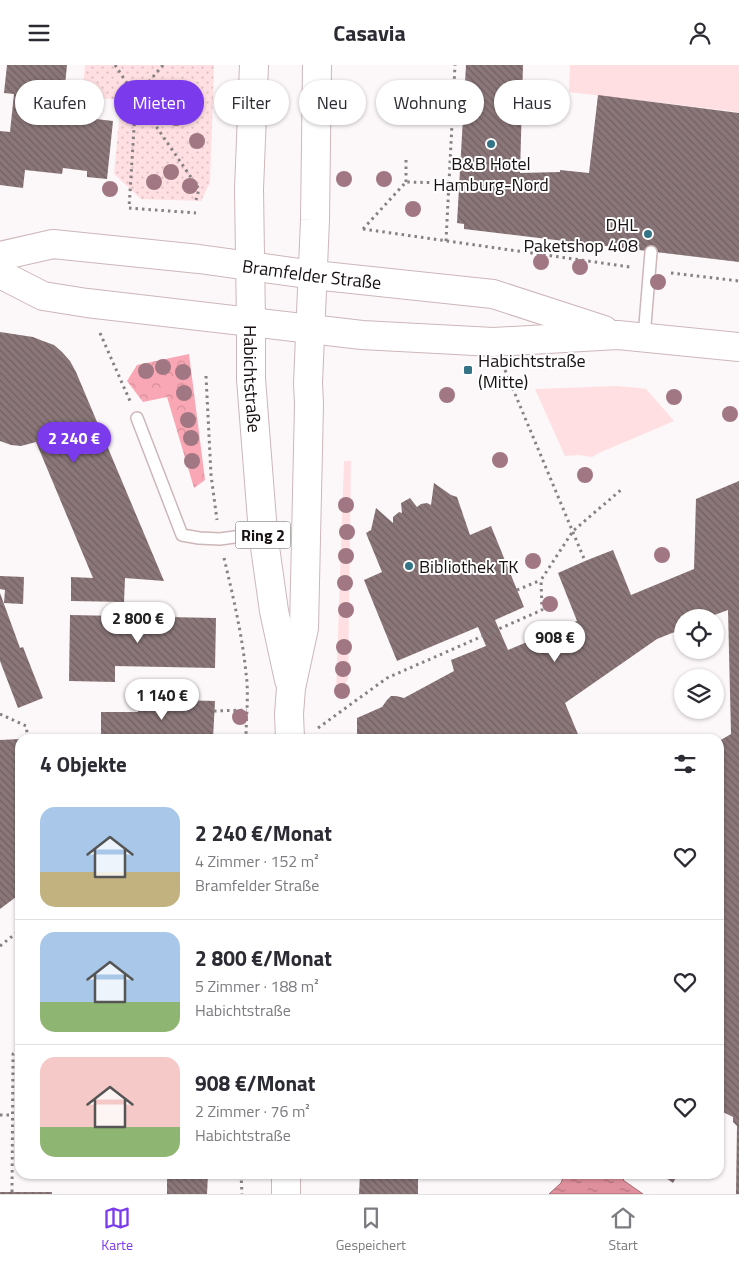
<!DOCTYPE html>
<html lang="de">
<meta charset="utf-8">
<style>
:root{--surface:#fff;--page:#f7f7f7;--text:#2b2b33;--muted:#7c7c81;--line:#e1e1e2;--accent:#7c3aed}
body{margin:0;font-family:"Titillium Web",sans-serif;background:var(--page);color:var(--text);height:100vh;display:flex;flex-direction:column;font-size:19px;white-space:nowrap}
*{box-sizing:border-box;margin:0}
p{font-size:16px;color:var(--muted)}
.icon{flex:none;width:28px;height:28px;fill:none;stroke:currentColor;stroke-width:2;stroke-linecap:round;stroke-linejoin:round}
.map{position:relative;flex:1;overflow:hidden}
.details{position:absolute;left:15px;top:669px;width:709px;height:445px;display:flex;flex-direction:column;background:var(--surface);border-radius:15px;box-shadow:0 1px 4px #0004}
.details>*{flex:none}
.guide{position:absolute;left:15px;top:15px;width:710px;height:45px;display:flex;gap:10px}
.buttons{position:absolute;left:674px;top:544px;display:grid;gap:10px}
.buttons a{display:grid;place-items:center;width:50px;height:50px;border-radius:50%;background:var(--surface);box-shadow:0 1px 4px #0004;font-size:25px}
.price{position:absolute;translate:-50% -42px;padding:0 11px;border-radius:18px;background:#fff;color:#222;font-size:16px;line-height:32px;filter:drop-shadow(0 1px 2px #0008)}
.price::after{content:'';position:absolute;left:50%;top:30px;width:15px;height:11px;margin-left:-8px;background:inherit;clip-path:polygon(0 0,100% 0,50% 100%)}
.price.current{background:var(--accent);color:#fff}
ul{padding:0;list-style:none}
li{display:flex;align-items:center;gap:15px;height:125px;padding:0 25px}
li+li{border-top:1px solid var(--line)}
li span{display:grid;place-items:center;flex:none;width:140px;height:100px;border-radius:15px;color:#555}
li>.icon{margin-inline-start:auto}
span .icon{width:60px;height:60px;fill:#fffc;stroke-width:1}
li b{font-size:21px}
h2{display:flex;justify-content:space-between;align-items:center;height:60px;padding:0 25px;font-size:21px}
.chip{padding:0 18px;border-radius:22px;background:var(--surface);box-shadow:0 1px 4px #0004;font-size:18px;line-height:45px}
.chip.current{background:var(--accent);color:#fff}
header{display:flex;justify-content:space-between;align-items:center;height:65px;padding:0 25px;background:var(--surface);font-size:22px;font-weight:700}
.tabs{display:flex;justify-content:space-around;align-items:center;height:70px;border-top:1px solid var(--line);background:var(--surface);font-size:14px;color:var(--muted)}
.tabs a{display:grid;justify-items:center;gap:2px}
.tabs .current{color:var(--accent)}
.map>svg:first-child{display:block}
.green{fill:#ffdfe2}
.forest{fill:url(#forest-crowns)}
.park{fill:url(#park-dots)}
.water{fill:url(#water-ripples);stroke:#a46a73}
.building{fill:url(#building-back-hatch)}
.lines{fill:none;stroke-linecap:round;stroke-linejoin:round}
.lane-casing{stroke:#cdb7b9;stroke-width:14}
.primary-casing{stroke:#cdb7b9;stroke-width:30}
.path{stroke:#878182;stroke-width:3;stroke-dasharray:2.5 4;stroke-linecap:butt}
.lane{stroke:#fff;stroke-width:11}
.primary{stroke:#fff;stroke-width:28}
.tree{fill:#a07782}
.poi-dot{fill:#337487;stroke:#fff;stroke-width:2}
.labels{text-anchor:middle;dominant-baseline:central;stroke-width:4;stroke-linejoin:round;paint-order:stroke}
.shield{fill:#fff;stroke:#5e5859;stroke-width:1}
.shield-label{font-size:16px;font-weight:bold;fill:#191112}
.poi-label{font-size:18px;fill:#191112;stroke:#fff;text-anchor:start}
.street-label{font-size:18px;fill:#191112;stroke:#fff}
</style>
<header><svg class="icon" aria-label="menu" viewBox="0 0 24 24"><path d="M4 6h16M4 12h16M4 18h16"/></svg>Casavia<svg class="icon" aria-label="person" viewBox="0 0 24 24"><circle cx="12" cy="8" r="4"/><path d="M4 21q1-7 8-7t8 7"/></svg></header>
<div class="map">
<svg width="739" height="1129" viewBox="0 0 739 1129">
<defs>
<pattern id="forest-crowns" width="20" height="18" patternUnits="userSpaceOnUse" patternTransform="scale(1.25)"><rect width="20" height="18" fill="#f9a7b4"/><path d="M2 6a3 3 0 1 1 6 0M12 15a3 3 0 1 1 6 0" fill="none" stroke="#d58f9a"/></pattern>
<pattern id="park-dots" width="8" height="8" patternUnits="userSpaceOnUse" patternTransform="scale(1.25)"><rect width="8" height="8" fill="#ffdfe2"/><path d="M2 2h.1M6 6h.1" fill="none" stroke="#dabec1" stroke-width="1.8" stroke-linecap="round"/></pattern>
<pattern id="water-ripples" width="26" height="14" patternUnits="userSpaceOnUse" patternTransform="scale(1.25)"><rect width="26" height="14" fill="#df909c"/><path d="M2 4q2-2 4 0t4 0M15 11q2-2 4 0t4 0" fill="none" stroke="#b4747e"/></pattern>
<pattern id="building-back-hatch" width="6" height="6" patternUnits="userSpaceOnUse" patternTransform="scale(1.25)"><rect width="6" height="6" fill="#8b7779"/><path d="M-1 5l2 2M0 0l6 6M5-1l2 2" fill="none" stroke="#716062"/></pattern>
</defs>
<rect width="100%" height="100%" fill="#fcf7f8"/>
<g class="green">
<path d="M570 0H739V47L569 27Z"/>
<path d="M617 321 639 323 646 324 674 356 599 388 592 392 579 390 565 391 535 324Z"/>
<path d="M344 396H351L348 615 336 627Z"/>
</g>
<path class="forest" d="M189 289 205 415 194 423 167 332 143 337 127 316 137 300Z"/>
<path class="park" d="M85 0H214L210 117 201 136 141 134 114 109 121 35 82 32Z"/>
<path class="water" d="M560 1109H629L623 1115 643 1129H549L561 1118 564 1110Z"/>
<g class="building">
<path d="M7 0H67L62 50 113 56 107 114 87 112V106L63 103 62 109 25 105 23 123 0 120V66L10 67 14 29 4 28Z"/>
<path d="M466 0H523L520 108 560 107V105L589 108 598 30 739 48V197L464 164V159L457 158Z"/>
<path d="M0 267 33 272 43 276 54 280 62 287 70 296 76 307 164 516 125 513 124 537 71 536V512L93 513 36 377 21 381 11 380 0 376Z"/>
<path d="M739 416V1129H736L737 1061 733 1057V1052L719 1045V801L721 799 722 788 719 786V676L731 669 728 545 709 552H682V564L657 574 565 638 580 674H357V653L382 642 387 635 391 631H396L404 633 454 606 451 595 486 581 478 562 397 596 364 515 382 507 366 468 371 465 376 443 393 458V452L399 447 402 448 401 438 410 433 417 442 421 439 427 438 431 440 434 418 451 430 457 432 470 470 491 461 524 542 495 555 508 585 577 556 558 508 585 496 613 485 631 530 694 504 696 434Z"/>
<path d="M0 511 24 512 23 539 4 538 5 525 0 524Z"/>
<path d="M0 528 20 583 23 582 43 633 18 643 0 596Z"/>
<path d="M70 550 216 553 215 603 115 601V617L69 616Z"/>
<path d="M138 634 215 636 213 674H101V647H138Z"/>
<path d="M20 674V829L0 844V675Z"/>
<rect x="39" y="1109" width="30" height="2"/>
<path d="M167 1109H208L207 1129H167Z"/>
<path d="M360 1109H422L418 1111V1129H359Z"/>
<path d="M660 1109H678L673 1118Z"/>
<rect x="0" y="1127" width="52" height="2"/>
</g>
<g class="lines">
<g class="lane-casing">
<g id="lane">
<path d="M644 272 651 187"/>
<path d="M137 353 182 470 199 473 220 474 263 468"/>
</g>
</g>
<g class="primary-casing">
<g id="primary">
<path id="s1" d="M254 0 249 124 251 257V314L263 468 274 546 289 615"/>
<path id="s2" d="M0 191 53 179 199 194 314 210 493 229 604 265"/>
<path d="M0 209 43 231 87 238 362 270 493 277 618 270 739 282"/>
<path d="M290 674 289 649 291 623 304 563 309 339 308 318 315 155 317 0"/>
<path d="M286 1129V1109"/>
</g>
</g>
<g class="path">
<path d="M115 0 136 32 129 143 196 148"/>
<path d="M163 0 136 32 199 124 196 135"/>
<path d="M406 117V94"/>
<path d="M363 164 630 202"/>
<path d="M363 164 406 117 449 118"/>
<path d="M446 176 455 0"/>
<path d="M671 208 739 216"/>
<path d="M100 268 130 336"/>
<path d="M505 305 585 496"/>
<path d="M206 311 211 410 217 455"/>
<path d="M224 493C233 531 242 569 246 608 249 629 246 652 246 674"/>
<path d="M517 525 541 515"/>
<path d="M214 646 247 645"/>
<path d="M0 649 26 661 28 674"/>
<path d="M318 663 387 613 542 545 541 515 573 466 622 424"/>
<path d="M0 881 20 865"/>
<path d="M0 1050H12"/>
<path d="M241 1109 242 1129"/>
<path d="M12 1127 13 989 20 984"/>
</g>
<use href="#lane" class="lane"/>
<use href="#primary" class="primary"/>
</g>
<g class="tree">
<circle cx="188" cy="33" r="8"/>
<circle cx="124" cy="36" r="8"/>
<circle cx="176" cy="53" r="8"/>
<circle cx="197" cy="76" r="8"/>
<circle cx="171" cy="107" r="8"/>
<circle cx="344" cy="114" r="8"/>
<circle cx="384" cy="114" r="8"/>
<circle cx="154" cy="117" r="8"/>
<circle cx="190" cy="121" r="8"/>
<circle cx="110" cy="124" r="8"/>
<circle cx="413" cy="144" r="8"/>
<circle cx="541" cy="197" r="8"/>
<circle cx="580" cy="202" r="8"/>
<circle cx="658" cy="217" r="8"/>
<circle cx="163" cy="302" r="8"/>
<circle cx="146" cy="306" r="8"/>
<circle cx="183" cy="307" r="8"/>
<circle cx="184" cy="328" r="8"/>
<circle cx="447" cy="330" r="8"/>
<circle cx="674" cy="332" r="8"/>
<circle cx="730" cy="349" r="8"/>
<circle cx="188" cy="355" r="8"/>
<circle cx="191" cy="373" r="8"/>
<circle cx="500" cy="395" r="8"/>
<circle cx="192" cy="396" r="8"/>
<circle cx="585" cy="410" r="8"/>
<circle cx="346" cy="440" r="8"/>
<circle cx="347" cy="467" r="8"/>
<circle cx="662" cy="490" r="8"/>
<circle cx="346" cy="491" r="8"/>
<circle cx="533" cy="496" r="8"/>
<circle cx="345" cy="518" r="8"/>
<circle cx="550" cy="539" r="8"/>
<circle cx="346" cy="545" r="8"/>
<circle cx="344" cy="582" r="8"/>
<circle cx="343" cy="604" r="8"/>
<circle cx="342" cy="626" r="8"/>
<circle cx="240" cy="652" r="8"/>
</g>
<g class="poi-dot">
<circle cx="491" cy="79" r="5"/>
<circle cx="648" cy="169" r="5"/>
<rect x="463" y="300" width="10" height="10" rx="2.5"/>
<circle cx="409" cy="501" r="5"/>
</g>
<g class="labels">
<rect class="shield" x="235.5" y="456.5" width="55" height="27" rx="4"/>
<g class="shield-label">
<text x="263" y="470">Ring 2</text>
</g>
<g class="poi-label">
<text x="491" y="98" text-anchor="middle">B&amp;B Hotel<tspan x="491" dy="21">Hamburg-Nord</tspan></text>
<text x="638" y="159" text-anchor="end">DHL<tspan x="638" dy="21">Paketshop 408</tspan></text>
<text x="478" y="295">Habichtstraße<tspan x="478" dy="21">(Mitte)</tspan></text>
<text x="419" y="501">Bibliothek TK</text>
</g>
<g class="street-label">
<text stroke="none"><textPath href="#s2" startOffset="315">Bramfelder Straße</textPath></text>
<text stroke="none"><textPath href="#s1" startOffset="314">Habichtstraße</textPath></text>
</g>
</g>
</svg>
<div class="buttons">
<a><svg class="icon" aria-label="locate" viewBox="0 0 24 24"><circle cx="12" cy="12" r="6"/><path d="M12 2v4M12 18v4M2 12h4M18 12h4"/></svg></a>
<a><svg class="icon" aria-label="layers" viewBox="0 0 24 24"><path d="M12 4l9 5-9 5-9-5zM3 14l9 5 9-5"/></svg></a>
</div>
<b class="price current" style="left:74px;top:399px">2 240 €</b>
<b class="price" style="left:138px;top:579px">2 800 €</b>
<b class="price" style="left:555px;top:598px">908 €</b>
<b class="price" style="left:162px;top:656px">1 140 €</b>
<div class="guide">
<a class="chip">Kaufen</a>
<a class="chip current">Mieten</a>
<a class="chip">Filter</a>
<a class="chip">Neu</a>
<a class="chip">Wohnung</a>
<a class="chip">Haus</a>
</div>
<section class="details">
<h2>4 Objekte<svg class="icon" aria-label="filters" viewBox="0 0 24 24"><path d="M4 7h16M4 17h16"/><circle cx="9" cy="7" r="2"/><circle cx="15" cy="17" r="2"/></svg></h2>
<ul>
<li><span style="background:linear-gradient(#a9c7e8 65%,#c2b280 0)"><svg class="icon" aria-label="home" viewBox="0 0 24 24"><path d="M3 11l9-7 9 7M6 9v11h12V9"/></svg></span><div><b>2 240 €/Monat</b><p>4 Zimmer · 152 m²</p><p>Bramfelder Straße</p></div><svg class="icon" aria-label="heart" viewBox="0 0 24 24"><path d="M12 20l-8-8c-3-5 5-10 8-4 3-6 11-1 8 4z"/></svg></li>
<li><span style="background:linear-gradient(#a9c7e8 70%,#8fb573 0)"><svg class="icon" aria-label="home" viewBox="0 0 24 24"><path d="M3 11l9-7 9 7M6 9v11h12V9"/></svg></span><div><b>2 800 €/Monat</b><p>5 Zimmer · 188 m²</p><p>Habichtstraße</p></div><svg class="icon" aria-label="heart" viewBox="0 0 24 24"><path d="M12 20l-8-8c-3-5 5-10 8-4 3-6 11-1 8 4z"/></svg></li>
<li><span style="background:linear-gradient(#f6c9c9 70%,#8fb573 0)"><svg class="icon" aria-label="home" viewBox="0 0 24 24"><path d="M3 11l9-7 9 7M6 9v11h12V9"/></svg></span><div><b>908 €/Monat</b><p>2 Zimmer · 76 m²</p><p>Habichtstraße</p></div><svg class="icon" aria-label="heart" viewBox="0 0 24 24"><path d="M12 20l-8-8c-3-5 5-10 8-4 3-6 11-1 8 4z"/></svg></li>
</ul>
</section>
</div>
<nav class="tabs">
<a class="current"><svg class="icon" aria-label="map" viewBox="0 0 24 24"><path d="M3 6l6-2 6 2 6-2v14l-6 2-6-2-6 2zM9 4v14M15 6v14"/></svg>Karte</a>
<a><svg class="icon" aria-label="saved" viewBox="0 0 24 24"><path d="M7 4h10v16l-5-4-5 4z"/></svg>Gespeichert</a>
<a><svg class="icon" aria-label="home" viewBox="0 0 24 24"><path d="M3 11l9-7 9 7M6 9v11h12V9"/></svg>Start</a>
</nav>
